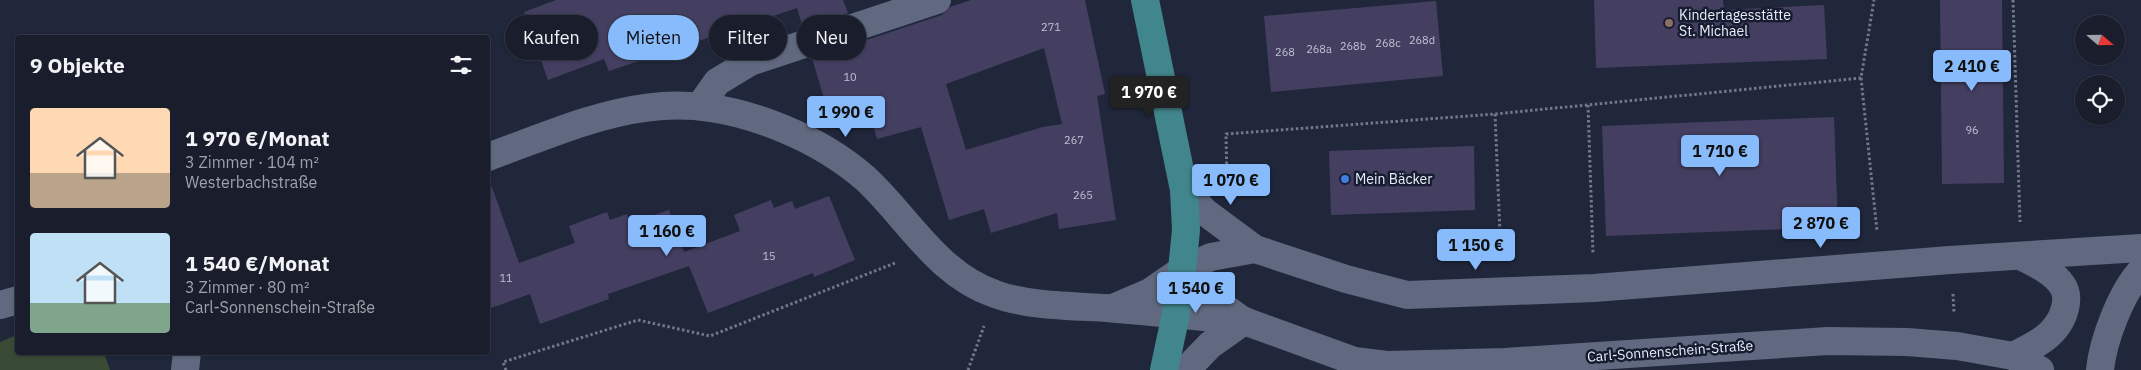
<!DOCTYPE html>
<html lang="de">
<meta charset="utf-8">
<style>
:root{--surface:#191d2c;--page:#222634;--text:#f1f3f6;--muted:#9fa2a9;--line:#373b48;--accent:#87bbfb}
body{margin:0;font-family:"IBM Plex Sans",sans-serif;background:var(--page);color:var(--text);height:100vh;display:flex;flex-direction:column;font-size:19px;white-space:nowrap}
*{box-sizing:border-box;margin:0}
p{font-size:16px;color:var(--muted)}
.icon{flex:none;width:28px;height:28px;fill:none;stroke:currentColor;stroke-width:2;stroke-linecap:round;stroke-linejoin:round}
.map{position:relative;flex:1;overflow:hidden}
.drawer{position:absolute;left:15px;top:35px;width:475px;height:320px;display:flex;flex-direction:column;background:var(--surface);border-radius:5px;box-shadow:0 1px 4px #0004,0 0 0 1px var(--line)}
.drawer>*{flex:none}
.hud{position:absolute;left:505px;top:15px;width:475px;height:45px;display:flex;gap:10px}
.needle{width:32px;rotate:110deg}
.buttons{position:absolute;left:2075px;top:15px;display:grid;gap:10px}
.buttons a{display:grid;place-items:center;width:50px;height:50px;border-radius:50%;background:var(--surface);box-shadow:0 1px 4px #0004,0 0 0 1px var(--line);font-size:25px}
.price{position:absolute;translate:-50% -42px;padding:0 11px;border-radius:5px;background:var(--accent);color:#111;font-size:16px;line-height:32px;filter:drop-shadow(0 1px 2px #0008)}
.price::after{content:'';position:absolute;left:50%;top:30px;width:15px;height:11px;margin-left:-8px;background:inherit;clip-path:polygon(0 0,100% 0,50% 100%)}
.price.selected{background:#222;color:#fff}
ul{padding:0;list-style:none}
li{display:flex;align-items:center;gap:15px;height:125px;padding:0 15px}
li span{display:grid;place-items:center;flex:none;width:140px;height:100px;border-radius:5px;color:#555}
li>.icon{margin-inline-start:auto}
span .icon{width:60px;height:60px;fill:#fffc;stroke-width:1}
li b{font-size:21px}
h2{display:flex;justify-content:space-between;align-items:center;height:60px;padding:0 15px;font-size:21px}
.tag{padding:0 18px;border-radius:22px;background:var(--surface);box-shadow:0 1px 4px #0004,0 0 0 1px var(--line);font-size:18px;line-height:45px}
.tag.selected{background:var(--accent);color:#111}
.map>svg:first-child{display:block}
.green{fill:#394b34}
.building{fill:#443f61;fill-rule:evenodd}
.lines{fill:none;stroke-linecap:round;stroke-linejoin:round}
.path{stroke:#727789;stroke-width:3;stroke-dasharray:2.5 2.5;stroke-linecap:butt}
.minor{stroke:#616980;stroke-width:28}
.major{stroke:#41868c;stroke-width:28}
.education-dot{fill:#8d6e63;stroke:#171d30;stroke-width:2}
.shop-dot{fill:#3f7fe0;stroke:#171d30;stroke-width:2}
.labels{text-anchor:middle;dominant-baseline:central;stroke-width:5;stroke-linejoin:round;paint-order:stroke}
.number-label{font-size:11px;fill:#c0c2d4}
.poi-label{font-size:14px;fill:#e9edfb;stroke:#171d30;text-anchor:start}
.street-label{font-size:14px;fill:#e9edfb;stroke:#171d30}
</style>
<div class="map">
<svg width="2141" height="370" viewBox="0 0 2141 370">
<rect width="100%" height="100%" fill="#21273b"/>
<path class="green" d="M17 335 18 352 104 353 110 370H0V342Z"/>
<g class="building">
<path d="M556 0H843L848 13 803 28 797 8 609 71 604 59 548 80 524 12Z"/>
<path d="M971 0H1085L1105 94 1097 96 1116 220 1059 229 1057 213 991 233 984 209 949 220 921 127 877 139 867 104 829 115 812 58 942 15 950 7ZM1044 48 1062 124 1043 127 966 150 946 84Z"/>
<path d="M1594 0H1723L1724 10 1824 5 1827 59 1596 68Z"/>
<path d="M1940 0H2002L2004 183 1942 184Z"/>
<path d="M1436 1 1443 76 1271 92 1264 16Z"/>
<path d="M1834 117 1838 227 1606 236 1602 126Z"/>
<path d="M1474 146 1475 210 1331 215 1329 151Z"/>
<path d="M492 187 519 263 575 243 569 226 607 212 610 220 627 214 630 223 669 210 684 252 740 231 734 215 771 200 774 208 792 201 795 209 829 196 855 260 814 277 813 273 708 313 689 266 608 294 609 299 540 324 530 294 488 309V188Z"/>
</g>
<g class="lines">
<g class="path">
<path d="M2013 0 2020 222"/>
<path d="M1861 78 1877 231"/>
<path d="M1588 105 1593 254"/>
<path d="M1495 114 1501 258"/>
<path d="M1227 184 1226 134 1495 114 1861 78 1874 0"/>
<path d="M1953 294 1954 313"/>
<path d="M506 370 503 362 638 320 710 336 895 263"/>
<path d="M968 370 984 326"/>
</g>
<g class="minor">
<path d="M700 106 717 82 750 62 937 0"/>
<path d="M488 157C597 117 668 80 784 129 813 141 842 158 866 179 908 218 937 274 995 294 1027 306 1072 306 1107 308 1152 312 1198 316 1244 321"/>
<path d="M1184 190 1205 212 1255 249 1346 279 1407 295 1594 288 1950 260 2141 248"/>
<path d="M1182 270 1199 289 1242 320"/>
<path d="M0 305 18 300"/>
<path d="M1115 307 1150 292 1182 270 1211 257 1255 249"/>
<path d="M2013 356C2036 345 2059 334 2065 308 2067 300 2067 292 2062 285 2053 271 2035 264 2021 256"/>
<path d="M185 370 187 352"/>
<path d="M1186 370 1210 345 1244 321 1354 361 1387 365 1505 362 1828 341 1907 342 1957 346 2013 356 2040 370"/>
<path d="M2100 370C2103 340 2121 293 2141 271"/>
</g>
<path class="major" d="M1145 0 1184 190 1186 230 1182 270 1176 314 1164 370"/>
</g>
<circle class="education-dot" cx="1669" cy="23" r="5"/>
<circle class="shop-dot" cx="1345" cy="179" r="5"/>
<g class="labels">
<g class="number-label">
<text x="1051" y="27">271</text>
<text x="1422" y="40">268d</text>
<text x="1388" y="43">268c</text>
<text x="1353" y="46">268b</text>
<text x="1319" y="49">268a</text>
<text x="1285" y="52">268</text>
<text x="850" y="77">10</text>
<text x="1972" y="130">96</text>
<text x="1074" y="140">267</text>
<text x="1083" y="195">265</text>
<text x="769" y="256">15</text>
<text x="506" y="278">11</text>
</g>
<g class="poi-label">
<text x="1679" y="15">Kindertagesstätte<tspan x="1679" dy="16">St. Michael</tspan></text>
<text x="1355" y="179">Mein Bäcker</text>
</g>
<g class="street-label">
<text transform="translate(1670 351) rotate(-4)">Carl-Sonnenschein-Straße</text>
</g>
</g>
</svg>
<div class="buttons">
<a><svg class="needle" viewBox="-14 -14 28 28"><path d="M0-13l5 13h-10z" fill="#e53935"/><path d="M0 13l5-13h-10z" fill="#9fa2a9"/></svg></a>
<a><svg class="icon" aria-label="locate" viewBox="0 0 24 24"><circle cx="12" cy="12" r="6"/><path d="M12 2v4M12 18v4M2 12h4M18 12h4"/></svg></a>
</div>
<b class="price" style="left:1972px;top:92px">2 410 €</b>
<b class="price selected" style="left:1149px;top:118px">1 970 €</b>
<b class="price" style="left:846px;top:138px">1 990 €</b>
<b class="price" style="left:1720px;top:177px">1 710 €</b>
<b class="price" style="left:1231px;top:206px">1 070 €</b>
<b class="price" style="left:1821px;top:249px">2 870 €</b>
<b class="price" style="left:667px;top:257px">1 160 €</b>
<b class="price" style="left:1476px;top:271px">1 150 €</b>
<b class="price" style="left:1196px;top:314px">1 540 €</b>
<div class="hud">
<a class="tag">Kaufen</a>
<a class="tag selected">Mieten</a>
<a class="tag">Filter</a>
<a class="tag">Neu</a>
</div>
<section class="drawer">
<h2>9 Objekte<svg class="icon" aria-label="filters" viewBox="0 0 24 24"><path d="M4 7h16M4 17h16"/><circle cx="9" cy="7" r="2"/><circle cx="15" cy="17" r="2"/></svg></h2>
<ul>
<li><span style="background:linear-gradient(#ffd9b3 65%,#b9a48a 0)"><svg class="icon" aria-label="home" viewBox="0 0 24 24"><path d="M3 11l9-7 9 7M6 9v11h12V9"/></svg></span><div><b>1 970 €/Monat</b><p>3 Zimmer · 104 m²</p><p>Westerbachstraße</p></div></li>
<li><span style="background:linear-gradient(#bfe0f5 70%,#7fa58c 0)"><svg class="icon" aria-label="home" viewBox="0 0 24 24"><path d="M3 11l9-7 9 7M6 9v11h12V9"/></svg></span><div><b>1 540 €/Monat</b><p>3 Zimmer · 80 m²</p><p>Carl-Sonnenschein-Straße</p></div></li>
</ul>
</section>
</div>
